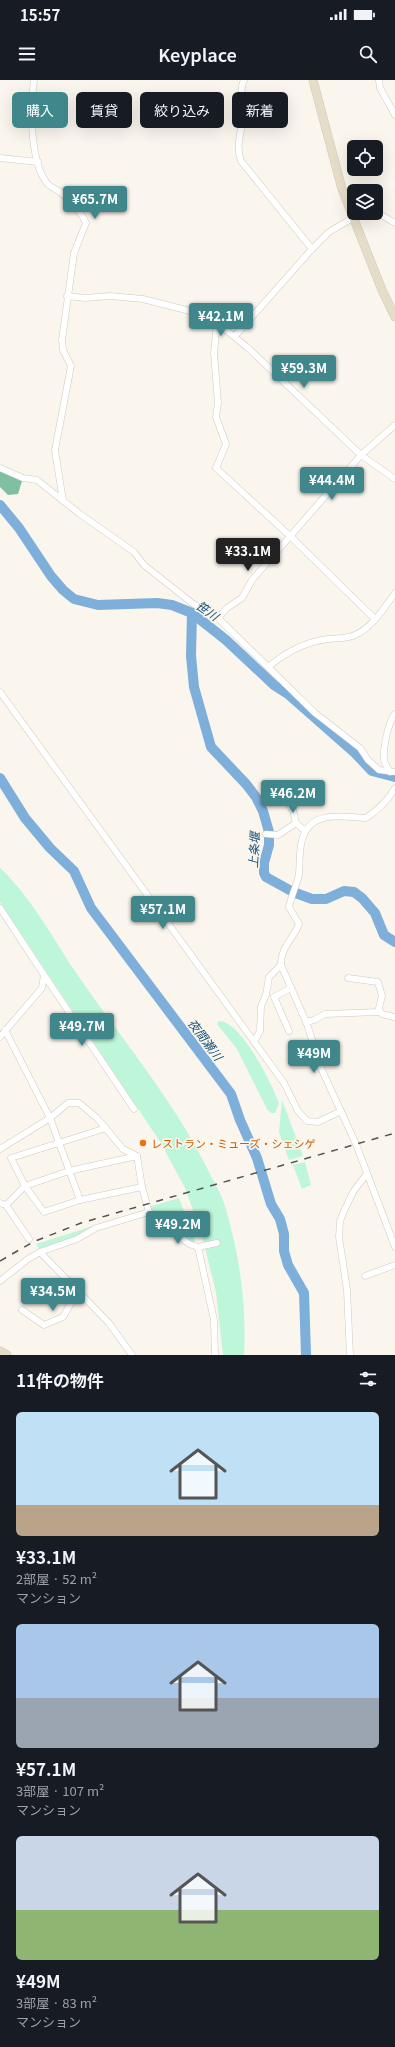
<!DOCTYPE html>
<html lang="ja">
<meta charset="utf-8">
<style>
:root{--surface:#171b24;--page:#242831;--text:#f1f3f6;--muted:#9ea1a6;--accent:#3f878b}
body{margin:0;font-family:Georgia,"Noto Sans JP",serif;background:var(--page);color:var(--text);height:100vh;display:flex;flex-direction:column;font-size:15px;white-space:nowrap}
*{box-sizing:border-box;margin:0}
p{font-size:13px;color:var(--muted)}
.icon{flex:none;width:22px;height:22px;fill:none;stroke:currentColor;stroke-width:2;stroke-linecap:round;stroke-linejoin:round}
.map{position:relative;height:1275px;overflow:hidden}
.sheet{display:flex;flex-direction:column;background:var(--surface);flex:1}
.sheet>*{flex:none}
.top-card{position:absolute;left:12px;top:12px;width:371px;height:36px;display:flex;gap:8px}
.controls{position:absolute;left:347px;top:60px;display:grid;gap:8px}
.controls a{display:grid;place-items:center;width:36px;height:36px;border-radius:6px;background:var(--surface);box-shadow:0 4px 16px #0002;font-size:20px}
.price{position:absolute;translate:-50% -34px;padding:0 9px;border-radius:4px;background:var(--accent);color:#fff;font-size:13px;line-height:26px;filter:drop-shadow(0 1px 2px #0008)}
.price::after{content:'';position:absolute;left:50%;top:24px;width:12px;height:9px;margin-left:-6px;background:inherit;clip-path:polygon(0 0,100% 0,50% 100%)}
.price.selected{background:#222;color:#fff}
ul{padding:0;list-style:none}
li{display:grid;align-content:center;gap:8px;height:212px;padding:0 16px}
li span{display:grid;place-items:center;height:124px;border-radius:6px;color:#555}
li>.icon{margin-inline-start:auto}
span .icon{width:72px;height:72px;fill:#fffc;stroke-width:1}
li b{font-size:17px}
h2{display:flex;justify-content:space-between;align-items:center;height:48px;padding:0 16px;font-size:17px}
.pill{padding:0 14px;border-radius:6px;background:var(--surface);box-shadow:0 4px 16px #0002;font-size:14px;line-height:36px}
.pill.selected{background:var(--accent);color:#fff}
.status{display:flex;justify-content:space-between;align-items:center;height:28px;padding:0 20px;background:var(--surface);direction:ltr}
.status svg{height:11px;fill:currentColor}
header{display:flex;justify-content:space-between;align-items:center;height:52px;padding:0 16px;background:var(--surface);font-size:18px;font-weight:600}
.map>svg:first-child{display:block}
.green{fill:#bef6d9}
.forest{fill:#7ec0a0}
.lines{fill:none;stroke-linecap:round;stroke-linejoin:round}
.river{stroke:#7dafda;stroke-width:10}
.minor-casing{stroke:#cfcac2;stroke-width:7}
.secondary-casing{stroke:#cfcac2;stroke-width:9}
.minor{stroke:#fff;stroke-width:6}
.secondary{stroke:#e5ddc7;stroke-width:8}
.rail{stroke:#55524e;stroke-width:1.5;stroke-dasharray:7 7;stroke-linecap:butt}
.food-dot{fill:#e8710a;stroke:#faf5ed;stroke-width:1.5}
.labels{text-anchor:middle;dominant-baseline:central;stroke-width:3.5;stroke-linejoin:round;paint-order:stroke}
.food-label{font-size:11px;fill:#c56008;stroke:#faf5ed;text-anchor:start}
.water-label{font-size:12px;font-style:italic;fill:#174f79;stroke:#faf5ed}
</style>
<div class="status"><b>15:57</b><svg viewBox="0 0 49 12"><path d="M0 12V9h3v3zM5 12V6h3v6zM10 12V3h3v9zM15 12V0h3v12zM26 1h20v11H26zM47 4h2v5h-2z"/></svg></div>
<header><svg class="icon" aria-label="menu" viewBox="0 0 24 24"><path d="M4 6h16M4 12h16M4 18h16"/></svg>Keyplace<svg class="icon" aria-label="search" viewBox="0 0 24 24"><circle cx="10" cy="10" r="6"/><path d="M15 15l6 6"/></svg></header>
<div class="map">
<svg width="395" height="1275" viewBox="0 0 395 1275">
<rect width="100%" height="100%" fill="#faf5ed"/>
<g class="green">
<path d="M0 788C34 820 55 863 81 900 124 962 173 1020 207 1088 212 1099 220 1111 224 1123 239 1171 247 1225 244 1275H223L216 1212 201 1152 185 1108 161 1063 0 822Z"/>
<path d="M219 941C241 941 272 1004 279 1023L275 1033H271L267 1029 237 969 217 944Z"/>
<path d="M282 1020 303 1076 289 1080 279 1052Z"/>
<path d="M305 1082 311 1105 302 1109 293 1085Z"/>
<path d="M179 1118 195 1161 194 1163 149 1127Z"/>
<path d="M144 1130 41 1171 36 1164Z"/>
</g>
<path class="forest" d="M0 391 22 401 18 414 8 415 0 407Z"/>
<g class="lines">
<g class="river">
<path d="M0 425 19 448 51 496 63 510 74 519 98 525 157 523 172 525 192 533 226 560 274 605 288 614 355 673 372 691 395 697"/>
<path d="M192 533 191 576 194 607 211 667 246 704 256 717 263 731 269 752V765L264 783V793L266 797 293 812 312 819H326L344 811 354 812 362 818 375 833 384 855 395 862"/>
<path d="M0 698 25 738 50 768 74 791 91 828 231 1014 240 1040 257 1078 271 1124 280 1139 284 1154V1171L288 1185 304 1213 306 1275"/>
</g>
<g class="minor-casing">
<g id="minor">
<path d="M34 0C30 27 30 79 46 102 49 107 57 109 61 113 70 119 82 134 86 143L74 173 62 260 63 270 71 286 55 370 63 421"/>
<path d="M244 0C238 12 245 22 244 34 242 51 235 64 241 81L312 169"/>
<path d="M379 0 380 8 395 35"/>
<path d="M0 78 38 82"/>
<path d="M376 132 395 143"/>
<path d="M67 216 85 218 110 216 143 219 194 232 217 243 247 267 361 375 395 399"/>
<path d="M217 243 214 273 218 323 216 337 226 364 216 388 290 456 375 539"/>
<path d="M235 256 312 169 329 152 361 133"/>
<path d="M0 388 23 398 37 400 80 434 134 472 144 485 192 523 218 538 315 633 360 668 368 680 379 690 395 692"/>
<path d="M218 538 227 528 242 518 252 500 361 375 395 345"/>
<path d="M268 587C286 572 304 562 328 559 338 558 347 559 355 555 373 547 384 528 395 513"/>
<path d="M0 612 284 1003 298 1031 307 1041 318 1042 341 1031"/>
<path d="M390 692C388 689 385 684 384 680 383 669 388 642 395 634"/>
<path d="M278 708 293 730 296 743"/>
<path d="M395 708C388 721 378 730 366 738 343 737 310 729 302 760 299 771 300 783 299 794 297 805 291 816 289 827L299 844C293 860 281 866 281 885L307 944 321 988 356 1064 395 1167"/>
<path d="M266 754 278 755 296 743 305 751"/>
<path d="M0 828 44 895 42 908 0 957"/>
<path d="M44 895 134 1029"/>
<path d="M379 929 382 934 394 937"/>
<path d="M306 942 314 940 325 934 378 932 382 916 378 902 348 898"/>
<path d="M5 950 50 1038 80 1120"/>
<path d="M289 951 274 917 291 908"/>
<path d="M254 962 260 951 261 926 266 915 269 897 281 885"/>
<path d="M106 1048 11 1078 25 1106 44 1132 80 1120 142 1107"/>
<path d="M0 1069 50 1038 68 1023H79L97 1038 123 1069 137 1076 142 1107 149 1132 189 1164 198 1167 217 1163"/>
<path d="M0 1123 6 1125 29 1159"/>
<path d="M6 1125 25 1106 69 1091 137 1076"/>
<path d="M198 1167 214 1240 215 1275"/>
<path d="M40 1172 109 1243 132 1275"/>
<path d="M365 1196 395 1185"/>
<path d="M0 1201 28 1179 40 1172 77 1159 96 1148 149 1132"/>
<path d="M22 1230 44 1245 63 1237 78 1211"/>
<path d="M350 1275 347 1210 339 1157 340 1141 344 1131 353 1112 366 1095"/>
</g>
</g>
<g class="secondary-casing">
<g id="secondary">
<path d="M313 0 342 109 382 210 395 237"/>
<path d="M0 1271 7 1275"/>
</g>
</g>
<use href="#minor" class="minor"/>
<use href="#secondary" class="secondary"/>
<path class="rail" d="M0 1181 33 1162 81 1143 395 1053"/>
</g>
<circle class="food-dot" cx="143" cy="1063" r="4"/>
<g class="labels">
<g class="food-label">
<text x="151" y="1063">レストラン・ミューズ・シェシゲ</text>
</g>
<g class="water-label">
<text transform="translate(208 530) rotate(35)">笹川</text>
<text transform="translate(253 770) rotate(-87)">上条堰</text>
<text transform="translate(206 959) rotate(53)">夜間瀬川</text>
</g>
</g>
</svg>
<div class="controls">
<a><svg class="icon" aria-label="locate" viewBox="0 0 24 24"><circle cx="12" cy="12" r="6"/><path d="M12 2v4M12 18v4M2 12h4M18 12h4"/></svg></a>
<a><svg class="icon" aria-label="layers" viewBox="0 0 24 24"><path d="M12 4l9 5-9 5-9-5zM3 14l9 5 9-5"/></svg></a>
</div>
<b class="price" style="left:95px;top:140px">¥65.7M</b>
<b class="price" style="left:221px;top:257px">¥42.1M</b>
<b class="price" style="left:304px;top:309px">¥59.3M</b>
<b class="price" style="left:332px;top:421px">¥44.4M</b>
<b class="price selected" style="left:248px;top:492px">¥33.1M</b>
<b class="price" style="left:293px;top:734px">¥46.2M</b>
<b class="price" style="left:163px;top:850px">¥57.1M</b>
<b class="price" style="left:82px;top:967px">¥49.7M</b>
<b class="price" style="left:314px;top:994px">¥49M</b>
<b class="price" style="left:178px;top:1165px">¥49.2M</b>
<b class="price" style="left:53px;top:1232px">¥34.5M</b>
<div class="top-card">
<a class="pill selected">購入</a>
<a class="pill">賃貸</a>
<a class="pill">絞り込み</a>
<a class="pill">新着</a>
</div>
</div>
<section class="sheet">
<h2>11件の物件<svg class="icon" aria-label="filters" viewBox="0 0 24 24"><path d="M4 7h16M4 17h16"/><circle cx="9" cy="7" r="2"/><circle cx="15" cy="17" r="2"/></svg></h2>
<ul>
<li><span style="background:linear-gradient(#bfe0f5 75%,#b9a48a 0)"><svg class="icon" aria-label="home" viewBox="0 0 24 24"><path d="M3 11l9-7 9 7M6 9v11h12V9"/></svg></span><div><b>¥33.1M</b><p>2部屋 · 52 m²</p><p>マンション</p></div></li>
<li><span style="background:linear-gradient(#a9c7e8 60%,#9aa5b1 0)"><svg class="icon" aria-label="home" viewBox="0 0 24 24"><path d="M3 11l9-7 9 7M6 9v11h12V9"/></svg></span><div><b>¥57.1M</b><p>3部屋 · 107 m²</p><p>マンション</p></div></li>
<li><span style="background:linear-gradient(#c9d6e8 60%,#8fb573 0)"><svg class="icon" aria-label="home" viewBox="0 0 24 24"><path d="M3 11l9-7 9 7M6 9v11h12V9"/></svg></span><div><b>¥49M</b><p>3部屋 · 83 m²</p><p>マンション</p></div></li>
</ul>
</section>
